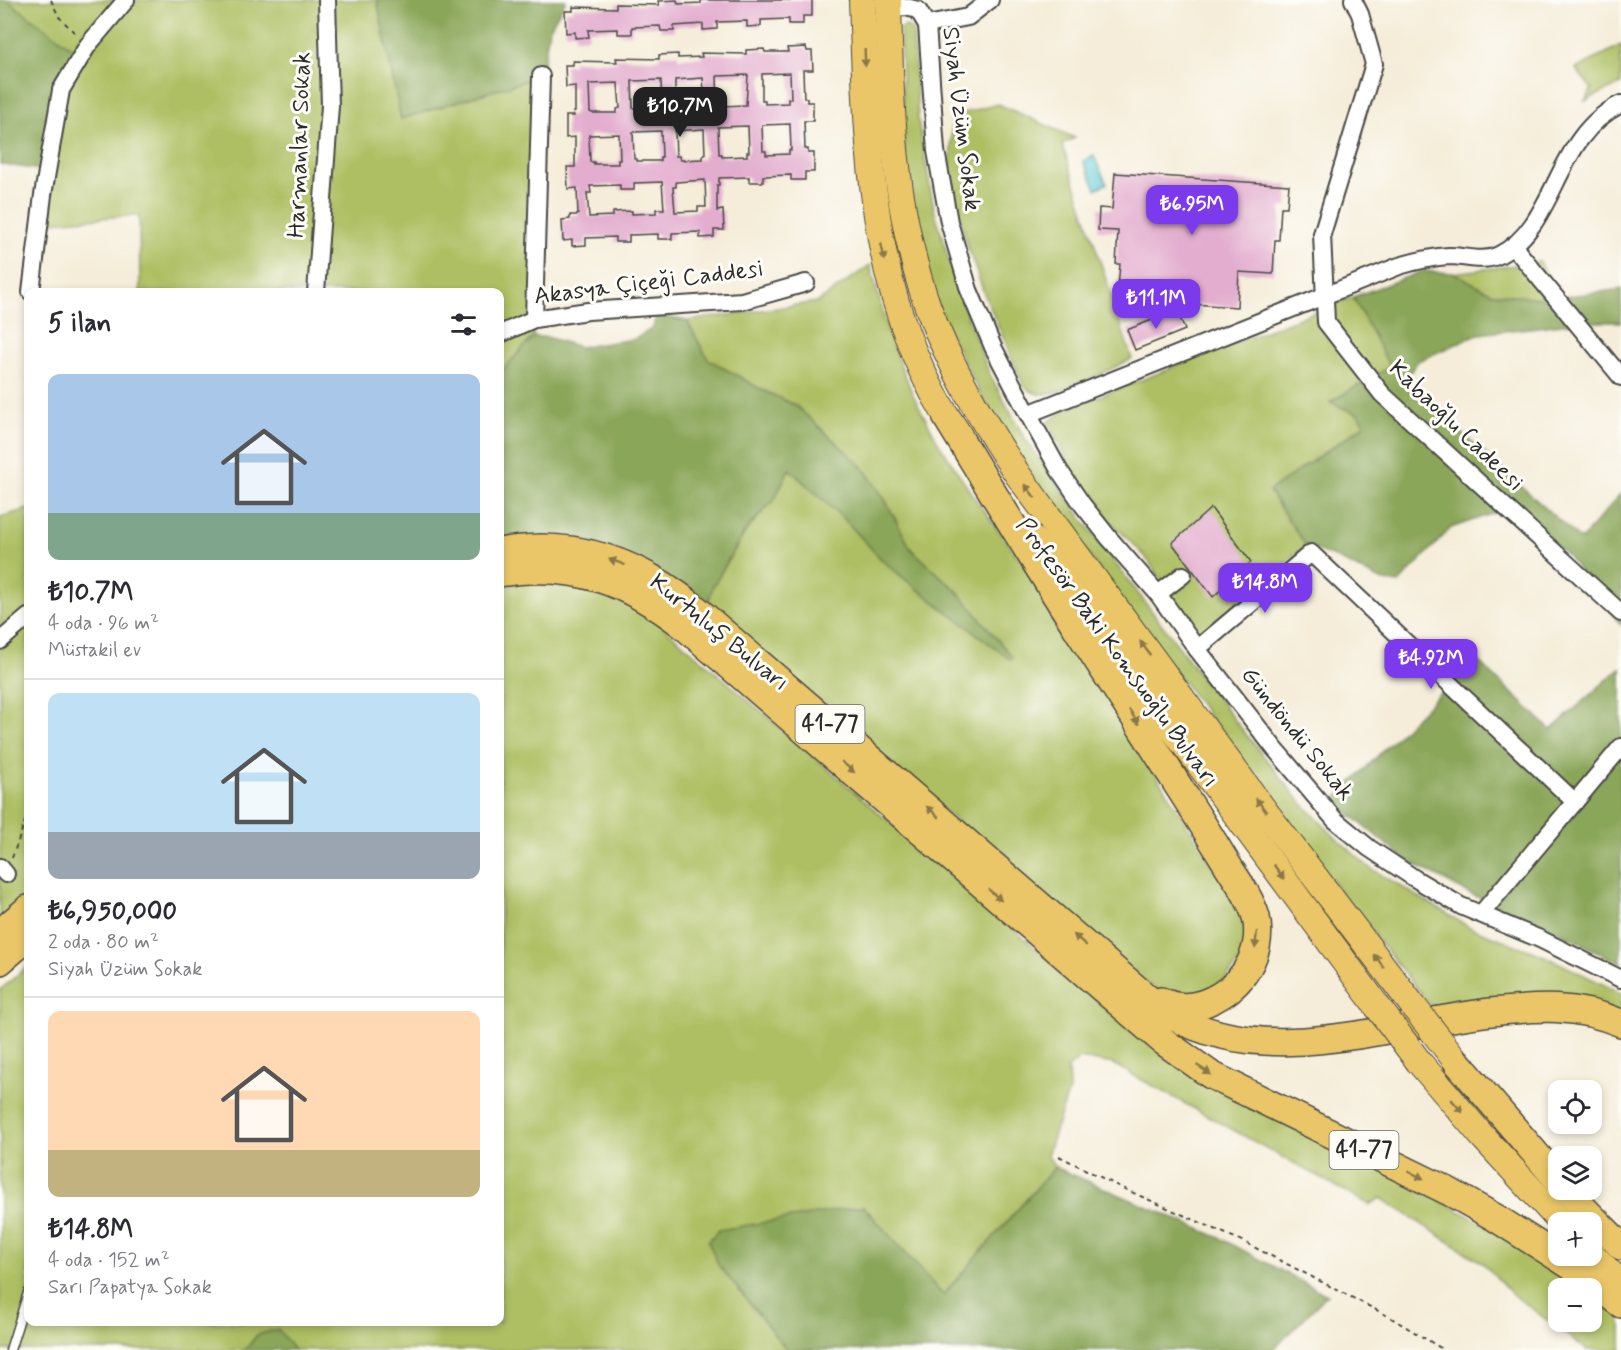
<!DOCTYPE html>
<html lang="tr">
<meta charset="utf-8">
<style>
:root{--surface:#fff;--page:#f7f7f7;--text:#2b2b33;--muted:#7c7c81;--line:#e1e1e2;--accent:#7c3aed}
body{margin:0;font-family:Mynerve,sans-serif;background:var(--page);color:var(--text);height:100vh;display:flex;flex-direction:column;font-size:22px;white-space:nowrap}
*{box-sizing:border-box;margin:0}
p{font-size:20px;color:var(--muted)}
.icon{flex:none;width:33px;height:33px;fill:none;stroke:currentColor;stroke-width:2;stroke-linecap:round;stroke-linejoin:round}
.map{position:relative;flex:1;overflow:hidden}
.details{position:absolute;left:24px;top:288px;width:480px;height:1038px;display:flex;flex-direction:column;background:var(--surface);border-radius:12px;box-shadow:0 3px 9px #0003}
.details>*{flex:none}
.fabs{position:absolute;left:1548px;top:1080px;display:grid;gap:12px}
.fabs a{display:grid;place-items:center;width:54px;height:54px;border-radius:12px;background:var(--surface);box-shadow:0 3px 9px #0003;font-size:30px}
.price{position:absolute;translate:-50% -51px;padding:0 14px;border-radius:12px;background:var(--accent);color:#fff;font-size:20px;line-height:39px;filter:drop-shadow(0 2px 3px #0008)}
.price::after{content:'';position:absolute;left:50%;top:36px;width:18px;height:14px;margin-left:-9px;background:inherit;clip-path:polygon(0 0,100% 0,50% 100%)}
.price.selected{background:#222;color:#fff}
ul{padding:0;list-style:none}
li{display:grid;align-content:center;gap:12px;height:318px;padding:0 24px}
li+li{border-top:2px solid var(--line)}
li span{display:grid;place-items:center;height:186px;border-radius:12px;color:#555}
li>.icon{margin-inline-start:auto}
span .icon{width:108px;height:108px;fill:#fffc;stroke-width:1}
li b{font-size:26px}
h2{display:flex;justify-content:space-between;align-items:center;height:72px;padding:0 24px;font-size:26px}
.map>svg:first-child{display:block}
.green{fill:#aebf63;stroke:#6c7547;stroke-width:1.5}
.forest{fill:#8aa659;stroke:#5a6842;stroke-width:1.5}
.water{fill:#5dc9d4;stroke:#447a80;stroke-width:1.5}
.building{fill:#e3adcf;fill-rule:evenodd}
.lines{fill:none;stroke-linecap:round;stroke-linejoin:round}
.service-casing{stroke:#494845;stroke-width:11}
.minor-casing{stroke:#494845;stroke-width:20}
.primary-casing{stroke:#494845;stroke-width:28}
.trunk-casing{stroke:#494845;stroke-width:30}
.path{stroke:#494845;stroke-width:2;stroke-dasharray:4.5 4.5;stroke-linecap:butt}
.service{stroke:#fff;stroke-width:8}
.minor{stroke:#fff;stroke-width:16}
.primary{stroke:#eac669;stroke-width:26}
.trunk{stroke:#eac669;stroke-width:27}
.primary-bridge-casing{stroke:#494845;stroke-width:28;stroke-linecap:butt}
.primary-bridge{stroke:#eac669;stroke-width:26}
.oneway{fill:#8a784a}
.labels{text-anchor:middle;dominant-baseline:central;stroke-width:6;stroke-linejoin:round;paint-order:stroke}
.shield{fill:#fdfcf7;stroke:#6a6a68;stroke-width:1.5}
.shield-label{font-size:22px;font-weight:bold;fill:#2b2b2b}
.street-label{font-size:24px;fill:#2b2b2b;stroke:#fdfcf7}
</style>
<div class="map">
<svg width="1621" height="1350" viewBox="0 0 1621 1350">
<rect width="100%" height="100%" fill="#fdfcf7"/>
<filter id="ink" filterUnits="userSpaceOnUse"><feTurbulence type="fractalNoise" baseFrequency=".0167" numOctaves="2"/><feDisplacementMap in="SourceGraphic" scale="12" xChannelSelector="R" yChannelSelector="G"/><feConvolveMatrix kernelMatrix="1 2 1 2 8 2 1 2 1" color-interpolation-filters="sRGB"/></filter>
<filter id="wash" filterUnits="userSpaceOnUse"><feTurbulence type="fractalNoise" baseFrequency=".008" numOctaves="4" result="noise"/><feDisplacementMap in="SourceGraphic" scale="24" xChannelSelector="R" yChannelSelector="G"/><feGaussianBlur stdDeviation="1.35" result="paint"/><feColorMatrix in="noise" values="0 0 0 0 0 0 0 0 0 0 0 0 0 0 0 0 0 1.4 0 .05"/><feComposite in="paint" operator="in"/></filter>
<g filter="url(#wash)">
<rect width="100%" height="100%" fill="#f5edd9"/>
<g class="green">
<path d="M7 0H377L401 119 541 76 533 337 500 373V292H140L139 215 39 223 47 171Z"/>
<path d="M906 26 913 31 918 120 934 209 959 295 989 373 1025 439 1105 550 1237 723 1300 801 1335 837 1370 868 1469 927 1547 957 1621 993V1013L1434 1010 1347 901 1005 443 935 304 906 185 900 29Z"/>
<path d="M1621 45V84L1585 101 1592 89 1576 69Z"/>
<path d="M998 104 1075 138 1062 144 1132 359C1108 370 1071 391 1045 394 1036 395 1031 391 1024 386L984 293 967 245 950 177 952 116Z"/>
<path d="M1540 262 1559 297 1547 299 1492 293 1453 273Z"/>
<path d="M870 265 891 341 913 395 938 442 973 496 1023 563 1240 909 1249 933 1245 953 1218 990 1170 997 1144 982 707 607 713 586 746 531 774 500 789 469 845 520 881 559 907 581 1011 660 958 592 911 549 884 498 795 405 762 390 708 359 687 321 818 302Z"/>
<path d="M1353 297 1390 367 1331 403 1358 414 1365 424 1269 491 1306 546 1263 581 1200 637 1145 556 1111 522 1071 471 1048 422 1067 409Z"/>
<path d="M28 509V896L0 919V517Z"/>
<path d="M524 582C552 584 580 585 607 594 626 601 643 613 660 624L1142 1040 1480 1222 1585 1288H1558V1322H1592V1293L1621 1317V1350H1587L1512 1294 1484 1264 1381 1198 1370 1205 1113 1064 1080 1058 1068 1068 1069 1090 1047 1155 1055 1167 943 1295 863 1206 718 1264 787 1350H294L257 1335 245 1350H0V990L28 966V1322H500V587Z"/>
</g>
<g class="forest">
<path d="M0 0H7L80 54 75 61 47 171 0 164Z"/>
<path d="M377 0H566L549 30 541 76 401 119Z"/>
<path d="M1423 271 1453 273 1492 293 1547 299 1621 289V322H1579L1479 334 1418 361 1404 381 1581 540 1621 493V625L1567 555 1524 520 1494 513 1451 528 1399 583 1383 581 1332 556 1306 546 1269 491 1365 425 1358 414 1330 402 1390 367 1353 297Z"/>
<path d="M656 315 687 321 708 359 762 390 795 405 862 466 884 498 911 549 958 592 1013 658 1011 660 907 581 881 559 845 520 789 469 774 500 745 531 713 586 707 607 500 546V373L533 337H547L580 347 635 339 653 328Z"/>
<path d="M1475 658 1551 730 1621 667V964L1557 931 1468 893 1405 859 1333 801Z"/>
<path d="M1055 1167 1220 1238 1327 1295 1273 1350H787L718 1264 708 1241 719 1230 863 1206 943 1295Z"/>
<path d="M278 1329 294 1350H245L257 1335Z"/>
</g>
<path class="water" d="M1094 156 1107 184 1096 189 1083 161Z"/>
<g id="blocks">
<g class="building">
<path d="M677 0 678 4 701 3V0H812V16H803V24H789V19L761 20V26L747 27V21L717 22V29L703 30V24L674 26V31H661L660 26 632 27V34H618V29L588 30 589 37 575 38V32L566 33 565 11H573V7L616 8V4L659 5 658 1Z"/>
<path d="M806 47 807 51H812L813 70H803L804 98H807V102H813V121H804L805 149H808V153H814V172H805V180H791V175L763 176V182H749V177L719 178V185H717V211L723 210 724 230H714V237L700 238V232L672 233V239H658V234L629 235V242H615V237L586 238V245L572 246V240L563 241 562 220 570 219V215H578L577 188 568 189 567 167H575V137L566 138V116H574L573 112H575V86L566 87 565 65H573V61L617 62 616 58 659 59V55L678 54V58L702 57 701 53 746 54V50L764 49 765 52H788L787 48ZM790 73 791 99H788V103L765 104V100H762V74ZM748 75 746 105 721 106V103L718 104 717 76ZM703 78 705 104H702V108L678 109V105H675V80ZM661 80 662 106H659V110H636V108H633L632 81ZM618 83 620 108 617 109V113H592L590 112 589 84ZM790 124 791 150H789V154L766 155V151H763L762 125ZM748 126 749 152H747V156L722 157V154H719L718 127ZM704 129 705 155H703V159L680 160 679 156H676L675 131ZM661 131 662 157H660V161H637V159H634L633 132ZM619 134 620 160H618V164H594V162H590L589 135ZM705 180 706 207H698V211L675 212 673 187H676V182ZM662 182 664 209H656V213L632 214V211L613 212V216L589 217 587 193H591L590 186 620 185V190H634V183Z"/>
<path d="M1115 173 1289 185 1287 207H1281L1279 240H1275L1273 274 1239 272 1237 307 1117 299 1120 264H1116L1118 231 1098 230 1099 208 1112 209Z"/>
<path d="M1177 310 1185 330 1135 350 1127 330Z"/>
<path d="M1211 508 1251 562 1213 597 1172 543Z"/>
</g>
</g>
</g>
<g filter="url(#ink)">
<use href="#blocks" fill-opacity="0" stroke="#494845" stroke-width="1.5"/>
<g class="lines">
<g class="service-casing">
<path id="service" d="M10 1350 28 1293"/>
</g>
<g class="minor-casing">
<g id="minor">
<path d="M1353 0 1360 14 1374 64 1322 234 1326 322 1382 394 1621 613"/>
<path d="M888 8 906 7 918 10 927 25 936 151 949 222 969 290 993 347 1028 414 1399 266C1416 261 1431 257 1449 256 1465 256 1483 263 1499 255 1558 225 1553 137 1621 104"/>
<path d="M927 25 968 17 990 0"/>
<path d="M1514 247 1621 377"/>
<path d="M31 292 43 195 61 90 88 45 126 0"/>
<path d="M316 292 330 106 327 0"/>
<path d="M534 319 541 76"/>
<path d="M500 334 534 319 588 311 742 301 806 283"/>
<path d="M1028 414 1059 470 1082 504 1109 538 1158 594 1197 649 1275 749 1335 820 1369 848 1414 878 1461 906 1540 939 1621 979"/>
<path d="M1158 594 1183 575"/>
<path d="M0 641 28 617"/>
<path d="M1197 649 1311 553 1575 802"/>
<path d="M0 867 6 874"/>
<path d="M1481 914 1621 747"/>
</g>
</g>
<g class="primary-casing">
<g id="primary">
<path d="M862 0C868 152 868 305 959 435"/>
<path d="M888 0C890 103 893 209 928 307 950 367 983 422 1018 475L1261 806 1414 1007"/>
<path d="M1034 540 1377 1006"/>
<path d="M1419 1062 1482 1136 1561 1222"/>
<path d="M1592 1255 1621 1283"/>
</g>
</g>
<g class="trunk-casing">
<g id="trunk">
<path d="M947 418C990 488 1032 558 1076 627 1110 680 1144 731 1177 784 1195 812 1213 841 1230 869 1240 884 1251 900 1256 917 1263 948 1247 979 1221 995 1202 1007 1181 1011 1161 1001"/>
<path d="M500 552C573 538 639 562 696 609L1147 998C1155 1004 1164 1011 1173 1016 1268 1070 1390 1024 1491 1012 1539 1007 1575 1004 1621 1023"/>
<path d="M500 573C573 561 627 581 684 626L1163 1041 1211 1075 1448 1191 1496 1218 1570 1265 1621 1304"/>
<path d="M0 933 28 909"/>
<path d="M0 961 28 937"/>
<path d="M1457 1062 1558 1180"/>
<path d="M1567 1190 1587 1212 1621 1246"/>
</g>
</g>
<g class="path">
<path d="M51 0 59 17 77 35"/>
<path d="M12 858 28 813"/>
<path d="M1059 1156 1120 1187 1242 1241 1388 1316 1444 1350"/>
</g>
<use href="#service" class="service"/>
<use href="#minor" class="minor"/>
<use href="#primary" class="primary"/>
<use href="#trunk" class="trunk"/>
<g class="primary-bridge-casing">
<g id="primary-bridge">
<path d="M1377 1006 1419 1062"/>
<path d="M1414 1007 1457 1062"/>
</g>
</g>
<use href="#primary-bridge" class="primary-bridge"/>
</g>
<defs><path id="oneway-solid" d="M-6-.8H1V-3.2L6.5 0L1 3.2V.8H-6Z" transform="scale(1.5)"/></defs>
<g class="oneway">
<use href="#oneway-solid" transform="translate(865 58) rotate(88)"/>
<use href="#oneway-solid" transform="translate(883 252) rotate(77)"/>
<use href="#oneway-solid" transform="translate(1030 491) rotate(-127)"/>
<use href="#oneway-solid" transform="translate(617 562) rotate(-160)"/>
<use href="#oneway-solid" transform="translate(1145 648) rotate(-126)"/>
<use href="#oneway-solid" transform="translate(1134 717) rotate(57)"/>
<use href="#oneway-solid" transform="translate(848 767) rotate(41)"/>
<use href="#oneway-solid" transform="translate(1261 805) rotate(-127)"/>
<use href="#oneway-solid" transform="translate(933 812) rotate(-139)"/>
<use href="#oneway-solid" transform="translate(1279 872) rotate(54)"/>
<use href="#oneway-solid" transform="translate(995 895) rotate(41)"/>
<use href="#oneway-solid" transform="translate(1080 940) rotate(-139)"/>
<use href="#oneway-solid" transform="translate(1256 940) rotate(96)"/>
<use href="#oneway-solid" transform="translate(1379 961) rotate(-127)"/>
<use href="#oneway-solid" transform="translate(1204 1070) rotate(34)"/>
<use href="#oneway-solid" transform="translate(1457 1106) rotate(50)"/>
<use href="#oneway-solid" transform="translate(1416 1175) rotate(26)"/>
</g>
</g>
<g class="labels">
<g class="shield">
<rect x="795.5" y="705" width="69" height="38" rx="4.5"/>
<rect x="1329.5" y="1131" width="69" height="38" rx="4.5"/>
</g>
<g class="shield-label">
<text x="830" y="724">41-77</text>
<text x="1364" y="1150">41-77</text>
</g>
<g class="street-label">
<text transform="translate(961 119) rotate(83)">Siyah Üzüm Sokak</text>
<text transform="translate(300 145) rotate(-88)">Harmanlar Sokak</text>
<text transform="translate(649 283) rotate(-7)">Akasya Çiçeği Caddesi</text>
<text transform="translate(1456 426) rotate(44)">Kabaoğlu Cadeesi</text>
<text transform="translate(719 633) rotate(39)">Kurtuluş Bulvarı</text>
<text transform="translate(1117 653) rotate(54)">Profesör Baki Komsuoğlu Bulvarı</text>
<text transform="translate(1297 734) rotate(51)">Gündöndü Sokak</text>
</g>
</g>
</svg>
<div class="fabs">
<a><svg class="icon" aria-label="locate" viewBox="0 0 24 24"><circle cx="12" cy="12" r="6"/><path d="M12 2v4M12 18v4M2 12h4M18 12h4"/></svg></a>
<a><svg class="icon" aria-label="layers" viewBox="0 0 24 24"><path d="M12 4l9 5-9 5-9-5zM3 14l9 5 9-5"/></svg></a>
<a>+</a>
<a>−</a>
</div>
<b class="price selected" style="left:680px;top:138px">₺10.7M</b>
<b class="price" style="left:1192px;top:236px">₺6.95M</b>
<b class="price" style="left:1156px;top:330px">₺11.1M</b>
<b class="price" style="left:1265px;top:614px">₺14.8M</b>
<b class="price" style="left:1431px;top:690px">₺4.92M</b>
<section class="details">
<h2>5 ilan<svg class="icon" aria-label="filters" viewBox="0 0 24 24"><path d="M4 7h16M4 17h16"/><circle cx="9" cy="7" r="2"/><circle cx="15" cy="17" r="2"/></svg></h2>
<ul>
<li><span style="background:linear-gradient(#a9c7e8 75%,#7fa58c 0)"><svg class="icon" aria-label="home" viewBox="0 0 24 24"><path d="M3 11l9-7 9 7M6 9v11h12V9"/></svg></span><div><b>₺10.7M</b><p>4 oda · 96 m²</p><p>Müstakil ev</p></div></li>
<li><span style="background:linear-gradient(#bfe0f5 75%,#9aa5b1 0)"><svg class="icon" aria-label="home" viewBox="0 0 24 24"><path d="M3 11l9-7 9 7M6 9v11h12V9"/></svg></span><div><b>₺6,950,000</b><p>2 oda · 80 m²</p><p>Siyah Üzüm Sokak</p></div></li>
<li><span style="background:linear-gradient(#ffd9b3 75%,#c2b280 0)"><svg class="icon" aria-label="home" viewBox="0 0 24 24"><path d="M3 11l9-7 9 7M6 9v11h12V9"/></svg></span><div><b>₺14.8M</b><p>4 oda · 152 m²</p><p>Sarı Papatya Sokak</p></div></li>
</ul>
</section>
</div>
